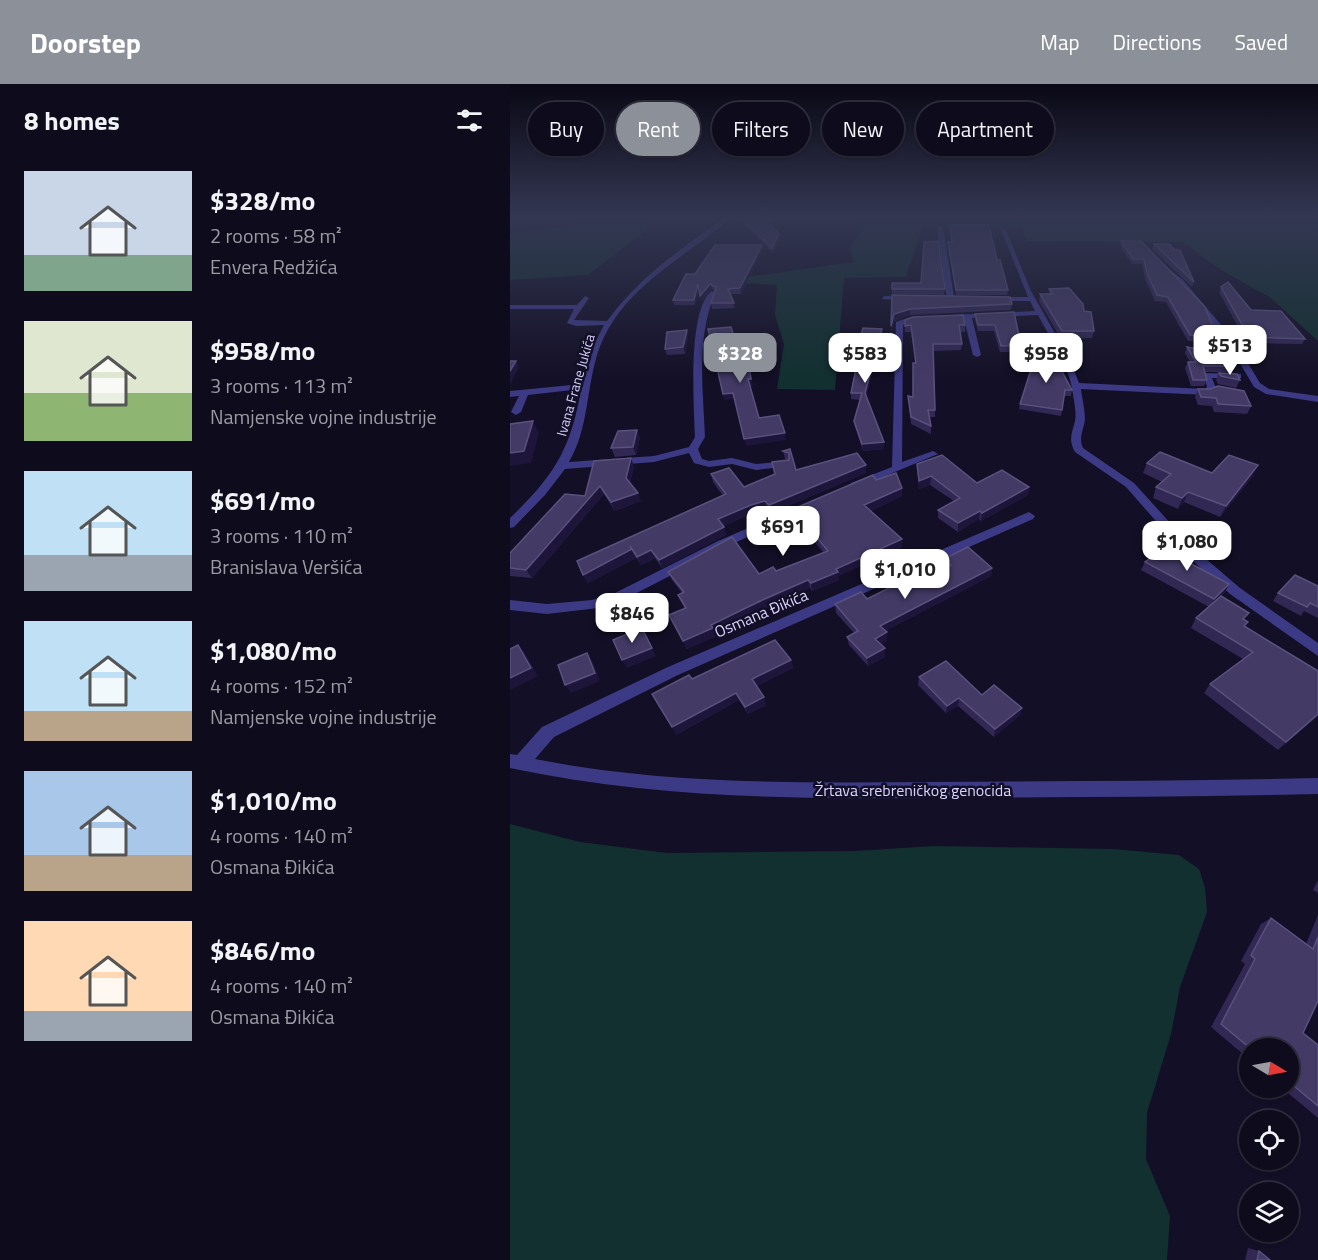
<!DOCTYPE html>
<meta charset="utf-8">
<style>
:root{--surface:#0e0b1c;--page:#171425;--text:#f1f3f6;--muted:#9b9ba3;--line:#2e2b3b;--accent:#8c9099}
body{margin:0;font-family:"Titillium Web",sans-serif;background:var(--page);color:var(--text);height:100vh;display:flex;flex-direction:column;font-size:22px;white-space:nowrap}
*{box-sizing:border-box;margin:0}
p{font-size:20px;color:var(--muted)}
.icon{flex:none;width:33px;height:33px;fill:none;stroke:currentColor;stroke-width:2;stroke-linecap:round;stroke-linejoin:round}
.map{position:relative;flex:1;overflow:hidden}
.panel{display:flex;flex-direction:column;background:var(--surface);width:510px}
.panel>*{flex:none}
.top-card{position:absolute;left:18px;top:18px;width:570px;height:54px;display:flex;gap:12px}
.needle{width:39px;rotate:100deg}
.tools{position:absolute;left:729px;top:954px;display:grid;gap:12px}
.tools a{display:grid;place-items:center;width:60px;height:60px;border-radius:50%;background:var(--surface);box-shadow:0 2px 4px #0004,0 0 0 2px var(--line);font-size:30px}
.price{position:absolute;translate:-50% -51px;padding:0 14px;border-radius:12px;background:#fff;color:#222;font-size:20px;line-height:39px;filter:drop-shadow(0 2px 3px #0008)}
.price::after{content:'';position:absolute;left:50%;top:36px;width:18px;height:14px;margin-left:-9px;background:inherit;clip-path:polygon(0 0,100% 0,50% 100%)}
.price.selected{background:var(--accent);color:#fff}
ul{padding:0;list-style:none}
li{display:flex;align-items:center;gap:18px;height:150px;padding:0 24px}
li span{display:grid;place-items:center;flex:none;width:168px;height:120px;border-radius:0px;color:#555}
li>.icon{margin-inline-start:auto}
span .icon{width:72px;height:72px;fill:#fffc;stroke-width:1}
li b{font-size:26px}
h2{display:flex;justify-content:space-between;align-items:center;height:72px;padding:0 24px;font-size:26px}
.chip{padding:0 21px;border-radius:27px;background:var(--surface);box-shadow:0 2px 4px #0004,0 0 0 2px var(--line);font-size:21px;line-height:54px}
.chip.selected{background:var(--accent);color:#fff}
header{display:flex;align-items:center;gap:36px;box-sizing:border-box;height:84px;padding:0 30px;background:var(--accent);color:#fff}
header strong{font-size:28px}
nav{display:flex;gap:33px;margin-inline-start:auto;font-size:21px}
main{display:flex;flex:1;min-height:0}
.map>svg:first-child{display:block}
.green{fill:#12302f}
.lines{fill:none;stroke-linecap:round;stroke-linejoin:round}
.minor{fill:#3d3a85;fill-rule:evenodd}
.wall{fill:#312854}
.shaded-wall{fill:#1d163a}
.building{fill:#433a66;stroke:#5a527e;stroke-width:1.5}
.labels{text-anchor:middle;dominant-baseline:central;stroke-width:5;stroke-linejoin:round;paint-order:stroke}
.far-street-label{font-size:14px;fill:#d9d4ff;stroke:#130f26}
.street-label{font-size:16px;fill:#d9d4ff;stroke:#130f26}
</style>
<header>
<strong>Doorstep</strong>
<nav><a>Map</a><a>Directions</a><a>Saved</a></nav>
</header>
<main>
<section class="panel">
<h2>8 homes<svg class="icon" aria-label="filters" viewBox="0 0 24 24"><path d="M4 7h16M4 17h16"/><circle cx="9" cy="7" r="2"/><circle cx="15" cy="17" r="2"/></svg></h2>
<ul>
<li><span style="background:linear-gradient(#c9d6e8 70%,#7fa58c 0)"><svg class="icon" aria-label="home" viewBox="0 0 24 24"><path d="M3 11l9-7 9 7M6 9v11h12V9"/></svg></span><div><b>$328/mo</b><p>2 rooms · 58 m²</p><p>Envera Redžića</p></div></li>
<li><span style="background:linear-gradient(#dfe7d0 60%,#8fb573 0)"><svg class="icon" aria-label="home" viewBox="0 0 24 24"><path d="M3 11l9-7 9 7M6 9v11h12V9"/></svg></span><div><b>$958/mo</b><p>3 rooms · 113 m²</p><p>Namjenske vojne industrije</p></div></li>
<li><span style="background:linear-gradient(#bfe0f5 70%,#9aa5b1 0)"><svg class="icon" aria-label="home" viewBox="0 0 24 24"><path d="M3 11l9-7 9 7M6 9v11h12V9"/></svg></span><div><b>$691/mo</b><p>3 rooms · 110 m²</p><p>Branislava Veršića</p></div></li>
<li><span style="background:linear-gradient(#bfe0f5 75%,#b9a48a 0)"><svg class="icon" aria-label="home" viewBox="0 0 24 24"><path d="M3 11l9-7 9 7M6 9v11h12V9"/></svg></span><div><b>$1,080/mo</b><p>4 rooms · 152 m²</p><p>Namjenske vojne industrije</p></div></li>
<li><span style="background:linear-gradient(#a9c7e8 70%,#b9a48a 0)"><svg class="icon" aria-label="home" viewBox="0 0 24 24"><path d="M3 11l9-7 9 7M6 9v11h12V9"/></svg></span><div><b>$1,010/mo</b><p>4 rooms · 140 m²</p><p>Osmana Đikića</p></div></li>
<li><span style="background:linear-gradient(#ffd9b3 75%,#9aa5b1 0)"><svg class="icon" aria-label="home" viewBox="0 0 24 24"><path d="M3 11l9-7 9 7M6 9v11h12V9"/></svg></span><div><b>$846/mo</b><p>4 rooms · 140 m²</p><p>Osmana Đikića</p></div></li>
</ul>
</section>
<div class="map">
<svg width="808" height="1176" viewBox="0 0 808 1176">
<rect width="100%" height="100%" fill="#130f26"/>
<g class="green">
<path d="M93 132H144L135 147 78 191 0 196V149L49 143Z"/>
<path d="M348 132H808V257L761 214 711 186 673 158 518 157 510 143 413 142 396 193 334 194 325 306 267 305 274 260 265 231 267 201 233 199 237 193 344 178 339 163 351 148Z"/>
<path d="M0 740 70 758 157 769 344 767 425 762 604 765 669 771 689 785 695 804 697 828 670 903 661 950 637 1029 636 1075 660 1132 657 1176H0Z"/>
</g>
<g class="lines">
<g class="minor">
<path d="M217 132H223C176 174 110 203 88 268 76 305 79 344 59 378L144 372 179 363 185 353C184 324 177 224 202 207L205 209C186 255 193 304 195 353L188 365 192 375 199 377 222 374 246 380 275 377 279 378V382L246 386 222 380 199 383 184 379 179 369 144 378 55 385 35 411 4 443 0 444V434C44 392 61 365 71 305L18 311 11 328 6 331 1 328 9 312 0 313V307L72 300 81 266 94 241 66 242 57 239 64 225H0V221H67L75 212 79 214 64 236 97 237C129 193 173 163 217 132Z"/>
<path d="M430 141 433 143 444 213H458L461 217H441L437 215 427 143Z"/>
<path d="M490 143 495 144 521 207 560 276 569 299 695 305 697 303 693 289 731 290V294L728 295 702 294 706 304 697 311 571 305C572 314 575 326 575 335 574 346 568 353 573 364L624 399 681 462 730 504 808 559V572L720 510 673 468 616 403 565 368C558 356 562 349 565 337 567 328 563 313 562 304 557 278 540 254 528 231L462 234 471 271 467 273 463 271 454 235 402 237 393 241 392 378 423 367 428 370 349 403H341V399L382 383 386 238 401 233 525 227 520 217H482L478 215 482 213H518Z"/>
<path d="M646 178H650L673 196 724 256 750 299 759 305 808 312V318L756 310 744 303 718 259 669 198 646 180Z"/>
<path d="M374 212 401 213 405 215 401 217 372 215Z"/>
<path d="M287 423 291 424V428L216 463 115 515 88 524 37 530 0 526V516L37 520 82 516 105 509 208 457Z"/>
<path d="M519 428 525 432 523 435 168 591 44 653 25 675C156 701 290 699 423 698 551 697 680 697 808 694V710C680 713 552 713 423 714 279 715 142 714 0 684V670L7 671 32 643 158 583Z"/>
</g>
</g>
<g class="wall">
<path d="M225 132H268L265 138H258L270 155 263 169Z"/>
<path d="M440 141 487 176 498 206 497 211H446L438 162V158H442Z"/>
<path d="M611 157H631L707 252 704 258 678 257 656 218 645 217 635 195 632 180H622L610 162Z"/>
<path d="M644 160 684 198 682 203 642 165Z"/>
<path d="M253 165 231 210H220L225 224 202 225 201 219 205 207 202 205 192 217 189 205 185 221H164L163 216 185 190Z"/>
<path d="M382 199H411L435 205 434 211 382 210Z"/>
<path d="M711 203 741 226 795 255 792 260 737 259 709 208Z"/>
<path d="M539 205 574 227 584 247 582 254 551 255 529 217 530 210H539Z"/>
<path d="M382 211 502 220 501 226 400 231 384 237 381 248Z"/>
<path d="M504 228 511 261V268H490L484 247H468L465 236V230Z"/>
<path d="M395 236 455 241V248H450L452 260 451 266 423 267 425 326V333H419L421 342V350L401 340 398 312 403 313 405 279 401 248H395Z"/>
<path d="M372 245V251L356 312 374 358V365L353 367 345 343 344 337 350 316 341 315V309L348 276H338V270L351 251Z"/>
<path d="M177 246 178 252 175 270 157 271 155 265Z"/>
<path d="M677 263 720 282 718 288H695L697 296 694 302H681L675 284 678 278H680L675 269Z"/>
<path d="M542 269 562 306 561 312H554L551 332 509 325 510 320Z"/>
<path d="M709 289 730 296 726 304 708 300 706 296Z"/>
<path d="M688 305 741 322 737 330 704 328 702 322 688 321 685 313Z"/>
<path d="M127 346 130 354 126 371 105 373 101 364Z"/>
<path d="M280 365 286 386 356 381V389L261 429 257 425 243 429 213 442 216 451 152 484 145 474 131 481 124 470 126 474 78 499 73 491 213 412 203 398 201 390 234 403 265 390 278 376 275 375 273 367Z"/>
<path d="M637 379 702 389 743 392 710 433 674 418 668 425 643 414 646 403 652 398 633 389Z"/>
<path d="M407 380 467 399 519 403 518 411 471 437 469 435 448 448 428 434V426L444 417 420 401 409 405Z"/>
<path d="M124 382 120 399 131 417 105 427 94 410 22 494 0 492V469Z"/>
<path d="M366 396 392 404V412L361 427 392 455V463L328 492 329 496 302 507 300 504 252 526 205 548 206 552 177 565 159 531 175 525 168 511 172 509 162 496 158 488 249 490 266 487 313 468 297 449 287 454 271 439 269 431Z"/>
<path d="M434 475 482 484 481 492 375 547 377 557 371 560 375 573 358 582 339 561 337 553 344 549 326 529 325 520 357 515 393 506 435 484 434 483Z"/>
<path d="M681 475 680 479 719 500 715 508 710 513 735 536 738 538 735 543 808 632 768 666 694 609 700 600 733 575 681 544 686 534 699 523 631 486 635 478Z"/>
<path d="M808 502V534L794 527 791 532 763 517 768 509Z"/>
<path d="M281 576 283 584 247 602 256 621 238 630 229 616 166 651 182 595Z"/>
<path d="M409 593 472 611 512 624 510 631 484 653 448 622 436 629 408 601Z"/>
<path d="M808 796V809L803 806Z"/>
<path d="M808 831V917L793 949 808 961V1034L772 1004H778V964H740V976L701 943 735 880 731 877 751 840 761 834 796 860Z"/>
<path d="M738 1164 749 1167 760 1176H735Z"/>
</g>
<g class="shaded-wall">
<path d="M269 150 270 155 263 169 262 164Z"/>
<path d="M252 161 253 165 231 210 230 204Z"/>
<path d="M188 200 189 205 185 221 184 216Z"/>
<path d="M200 200 202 205 192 217 190 212Z"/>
<path d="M400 225V231L384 237 381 248V242L384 230Z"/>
<path d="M372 245V251L356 316 355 309Z"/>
<path d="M177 246 178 252 175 270 173 263Z"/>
<path d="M237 269 243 302H239L238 295Z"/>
<path d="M6 277 9 283 0 301V287Z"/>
<path d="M223 309 225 315 214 316 213 310Z"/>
<path d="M23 337 29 349 21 379 0 382V369Z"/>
<path d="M127 346 130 354 126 371 123 363Z"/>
<path d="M275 349 276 356 236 362 234 355Z"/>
<path d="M374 358V365L353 367 352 360Z"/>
<path d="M121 374 124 382 120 402 116 394Z"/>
<path d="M356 381V389L261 429 259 421Z"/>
<path d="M748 381 743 392 710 433 716 422Z"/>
<path d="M421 392 420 401 409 405V397Z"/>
<path d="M90 402 94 410 22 494 16 486Z"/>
<path d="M519 403 518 411 471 437 472 429Z"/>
<path d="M392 404V412L355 430 354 421Z"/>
<path d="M678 408 674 418 668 425 672 414Z"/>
<path d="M128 409 131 417 105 427 101 418Z"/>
<path d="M255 417 257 425 243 429 210 443 208 435 241 421Z"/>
<path d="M470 427 469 435 448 448V439Z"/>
<path d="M296 441 297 449 287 454 285 446Z"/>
<path d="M214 443 216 451 152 484 149 476Z"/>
<path d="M392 455V463L328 492 329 496 302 507 301 499 326 485Z"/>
<path d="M122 465 126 474 78 499 73 491Z"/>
<path d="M141 466 145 474 131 481 127 473Z"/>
<path d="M482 484 481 492 370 550V542Z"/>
<path d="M298 496 300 504 205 548 206 552 177 565 173 557 201 541Z"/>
<path d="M719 500 715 508 700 523 704 515Z"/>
<path d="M132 544 146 572 117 584 112 576Z"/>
<path d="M377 548V557L366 563 365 555Z"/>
<path d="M8 561 15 569 28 592 0 606V594Z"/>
<path d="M375 564V573L358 582 357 574Z"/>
<path d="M77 569 83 578 90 597 61 609 55 601Z"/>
<path d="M281 576 283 584 245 603 242 595Z"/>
<path d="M226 609 229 616 166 651 162 643Z"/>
<path d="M254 613 256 621 238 630 235 623Z"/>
<path d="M449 614 448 622 436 629 437 622Z"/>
<path d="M512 624 510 631 484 653 485 645Z"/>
<path d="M808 630V632L768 666 776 658Z"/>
</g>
<g class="building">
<path d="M229 132H265V134H253L269 150 262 164Z"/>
<path d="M440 141H479L487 176H490L498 206H446L438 158H442Z"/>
<path d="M428 157 435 205H382V199H411L414 158Z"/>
<path d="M611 157H631L695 223 707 252 680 251 658 213 647 211 637 189 634 175H623Z"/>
<path d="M644 160H659L665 166H670L684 198Z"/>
<path d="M205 161H252L230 204 218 205 224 219H201L206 203 200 200 190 212 188 200 184 216H163L176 190H185Z"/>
<path d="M718 198 741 226 771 227 795 255 739 253 711 203Z"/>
<path d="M559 204 573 220 574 227 581 228 584 247H552L530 210H543L539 205Z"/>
<path d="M382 211 500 213 502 220 400 225 384 230 381 242Z"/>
<path d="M504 228 511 261 491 262 485 241H468L465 230Z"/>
<path d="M453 231 455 241H449L452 260H423L425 326H418L421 342 401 333 398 312 403 313V279H406L401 241 395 242V236L403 233Z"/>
<path d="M221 243 228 264 236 263 241 295H238L249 334 269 331 275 349 234 355 223 309 213 310 198 245Z"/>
<path d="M353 244 372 245 355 309 374 358 352 360 344 337 352 309H341L349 270H338L343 251H351Z"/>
<path d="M177 246 173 263 155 265 157 248Z"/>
<path d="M677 263 714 270 720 282H693L697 296H683L678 278H686Z"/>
<path d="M542 269 562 306H555L552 326 510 320 525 273Z"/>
<path d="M0 277H6L0 287Z"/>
<path d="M709 289 727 290 730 296 711 292Z"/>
<path d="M708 302 734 307 741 322 708 320 706 314 691 313 688 305H700Z"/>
<path d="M23 337 14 367 0 369V340Z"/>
<path d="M127 346 123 363 101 364 108 347Z"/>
<path d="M280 365 286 386 347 369 356 381 259 421 255 417 241 421 208 435 214 443 149 476 141 466 127 473 120 462 122 465 73 491 67 477 216 410 201 390 219 384 234 403 265 390 262 378 279 376V369L273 367Z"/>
<path d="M650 368 702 389 719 371 748 381 716 422 678 408 672 414 646 403 661 390 637 379Z"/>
<path d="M432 371 467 399 492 386 519 403 472 429 470 427 448 439 428 426 450 414 421 392 409 397 407 380Z"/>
<path d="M121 374 116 394 128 409 101 418 90 402 16 486 0 484V469L55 410 75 412 84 377Z"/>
<path d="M386 389 392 404 354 421 392 455 326 485 328 488 301 499 298 496 250 517 201 541 203 544 173 557 159 531 176 524 168 511 174 508 158 488 222 453 249 490 263 483 266 487 318 467 296 441 285 446 269 431 363 391 366 396Z"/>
<path d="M657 462 681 475 678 478 719 500 704 515 635 478Z"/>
<path d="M458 463 482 484 370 542 377 548 365 555 375 564 357 574 337 553 348 547 325 520 351 508 357 515 387 500 393 506 441 481 434 475Z"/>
<path d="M785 491 808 502V523L800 519 797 523 768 509Z"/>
<path d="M711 512 739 529 733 535 738 538 734 542 808 587V630L776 658 700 600 743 568 686 534Z"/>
<path d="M132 544 142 564 112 576 103 556Z"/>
<path d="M265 556 281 576 242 595 254 613 235 623 226 609 162 643 142 610 179 591 182 595Z"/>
<path d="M8 561 21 584 0 594V565Z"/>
<path d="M77 569 85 589 55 601 48 581Z"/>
<path d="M436 577 472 611 484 601 512 624 485 645 449 614 437 622 409 593Z"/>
<path d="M761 834 803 865 808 853V917L793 949 808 961V1022L778 997V964H740L711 940 745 875 741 871Z"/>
<path d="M749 1167 760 1176H747Z"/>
</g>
<linearGradient id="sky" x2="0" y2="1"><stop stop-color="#0a0815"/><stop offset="0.45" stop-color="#333752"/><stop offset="1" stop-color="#333752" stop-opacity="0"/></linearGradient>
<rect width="808" height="296" fill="url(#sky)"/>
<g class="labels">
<g class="far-street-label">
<text transform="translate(65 301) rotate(-74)">Ivana Frane Jukića</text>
</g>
<g class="street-label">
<text transform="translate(251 529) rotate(-23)">Osmana Đikića</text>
<text x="403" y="706">Žrtava srebreničkog genocida</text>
</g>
</g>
</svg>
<div class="tools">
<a><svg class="needle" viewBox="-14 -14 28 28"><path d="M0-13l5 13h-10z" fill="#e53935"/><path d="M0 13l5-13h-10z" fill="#9b9ba3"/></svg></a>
<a><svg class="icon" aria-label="locate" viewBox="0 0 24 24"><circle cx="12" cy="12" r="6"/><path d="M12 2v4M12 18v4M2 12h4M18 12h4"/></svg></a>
<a><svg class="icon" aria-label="layers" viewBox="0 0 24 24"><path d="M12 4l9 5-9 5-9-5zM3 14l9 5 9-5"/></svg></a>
</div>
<b class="price" style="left:720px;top:292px">$513</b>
<b class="price selected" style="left:230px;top:300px">$328</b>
<b class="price" style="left:355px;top:300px">$583</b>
<b class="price" style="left:536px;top:300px">$958</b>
<b class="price" style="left:273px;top:473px">$691</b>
<b class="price" style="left:677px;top:488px">$1,080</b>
<b class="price" style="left:395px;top:516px">$1,010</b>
<b class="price" style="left:122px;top:560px">$846</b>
<div class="top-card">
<a class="chip">Buy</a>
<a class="chip selected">Rent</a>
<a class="chip">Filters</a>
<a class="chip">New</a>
<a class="chip">Apartment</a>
</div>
</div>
</main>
